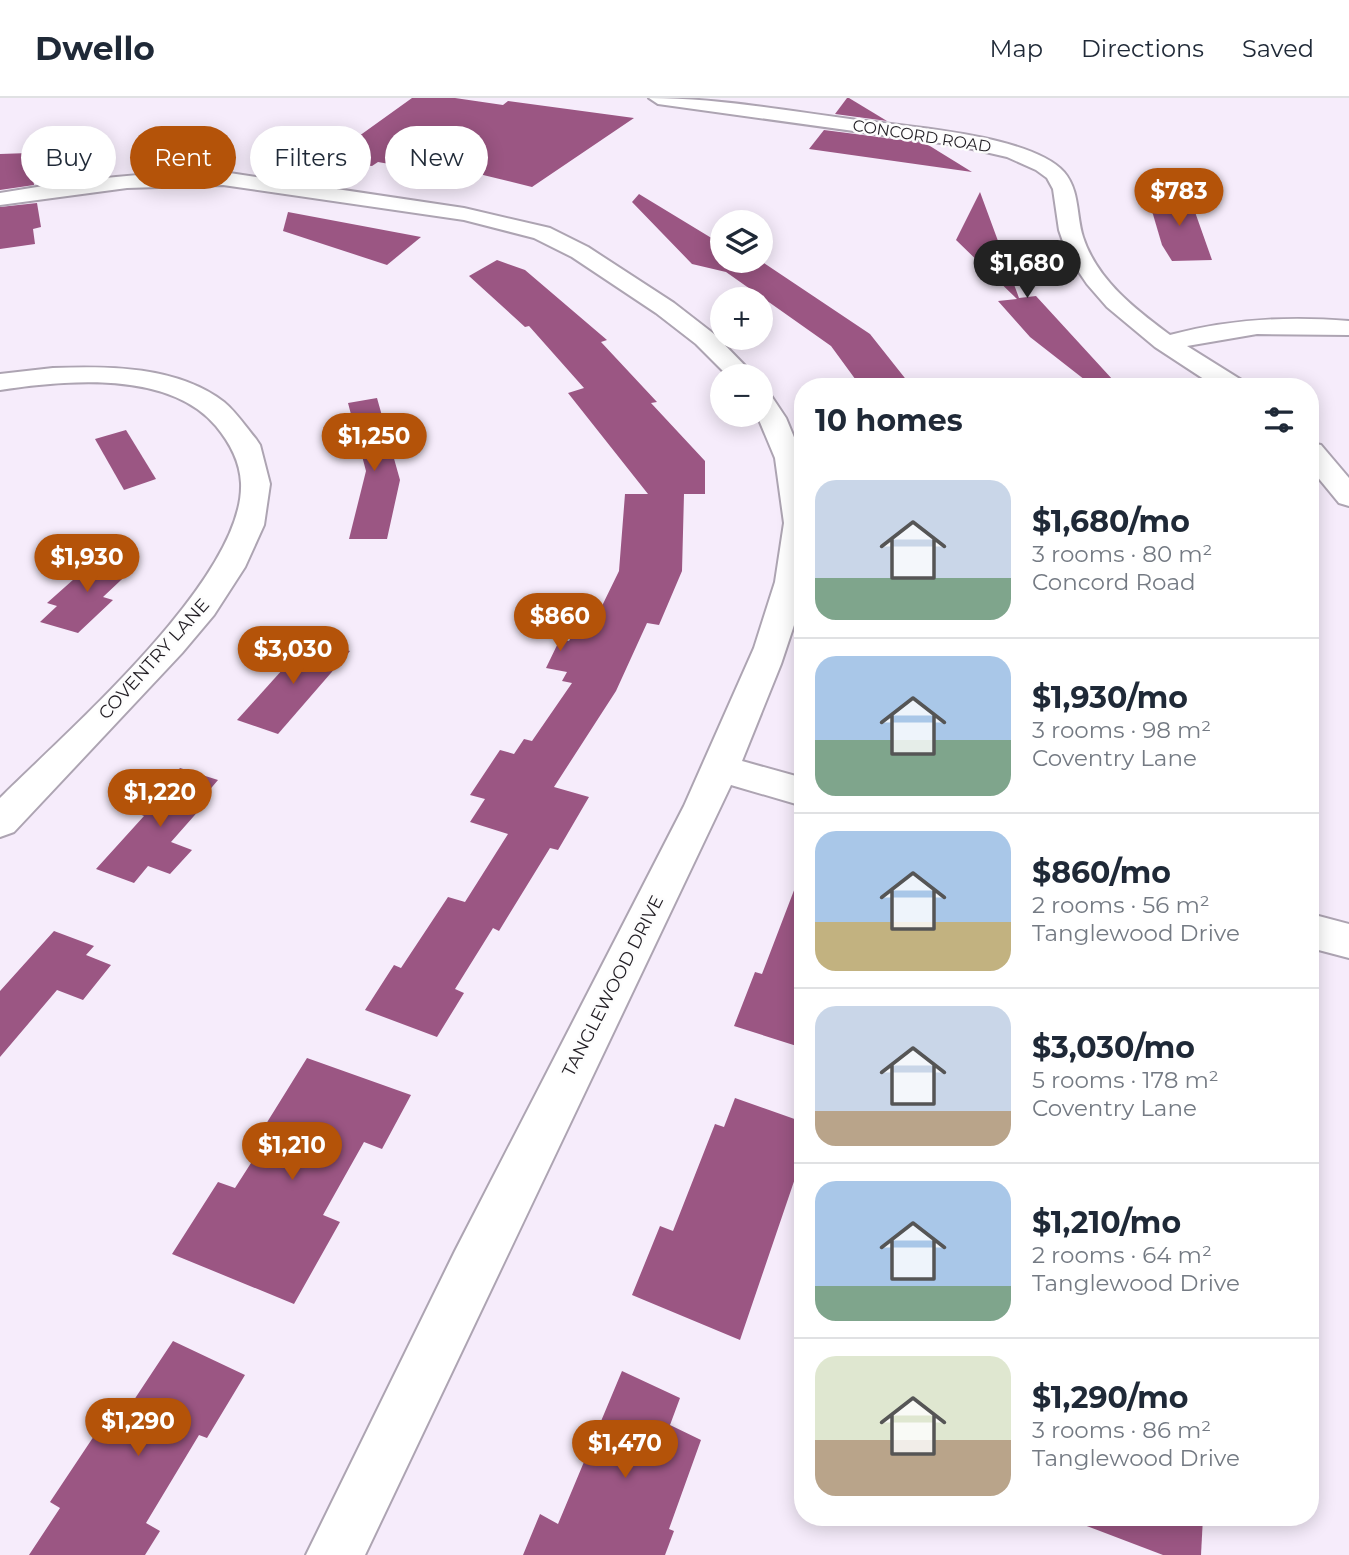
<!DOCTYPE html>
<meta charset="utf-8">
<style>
:root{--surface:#fff;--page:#f6f6f7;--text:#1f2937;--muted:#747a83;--line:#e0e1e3;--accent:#b45309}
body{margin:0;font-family:Montserrat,sans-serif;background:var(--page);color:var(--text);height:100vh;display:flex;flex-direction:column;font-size:26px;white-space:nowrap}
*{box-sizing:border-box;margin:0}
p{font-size:23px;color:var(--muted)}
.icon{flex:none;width:38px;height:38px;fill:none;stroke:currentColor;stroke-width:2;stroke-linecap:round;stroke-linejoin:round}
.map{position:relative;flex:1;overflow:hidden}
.drawer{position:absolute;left:794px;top:280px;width:525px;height:1148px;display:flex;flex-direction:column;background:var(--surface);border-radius:28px;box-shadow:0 4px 18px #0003}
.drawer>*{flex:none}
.top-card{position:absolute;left:21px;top:28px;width:665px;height:63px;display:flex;gap:14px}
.fabs{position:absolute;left:710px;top:112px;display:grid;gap:14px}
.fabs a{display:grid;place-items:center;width:63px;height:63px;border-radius:50%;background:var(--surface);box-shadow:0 4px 18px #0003;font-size:35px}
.price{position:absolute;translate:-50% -60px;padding:0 16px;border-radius:24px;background:var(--accent);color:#fff;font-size:23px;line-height:46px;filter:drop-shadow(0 2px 4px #0008)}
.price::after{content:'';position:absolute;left:50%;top:42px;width:21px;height:16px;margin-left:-10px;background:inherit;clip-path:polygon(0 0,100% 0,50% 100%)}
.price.active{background:#222;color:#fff}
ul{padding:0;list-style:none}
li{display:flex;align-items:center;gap:21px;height:175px;padding:0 21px}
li+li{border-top:2px solid var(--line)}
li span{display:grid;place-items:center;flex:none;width:196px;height:140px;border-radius:21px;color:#555}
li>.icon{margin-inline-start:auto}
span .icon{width:84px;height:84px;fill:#fffc;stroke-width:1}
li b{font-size:30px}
h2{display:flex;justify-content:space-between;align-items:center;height:84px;padding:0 21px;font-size:30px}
.pill{padding:0 24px;border-radius:32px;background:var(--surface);box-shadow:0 4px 18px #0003;font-size:24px;line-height:63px}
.pill.active{background:var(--accent);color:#fff}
header{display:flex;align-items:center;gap:42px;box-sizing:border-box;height:98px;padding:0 35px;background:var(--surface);border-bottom:2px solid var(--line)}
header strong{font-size:33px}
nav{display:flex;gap:38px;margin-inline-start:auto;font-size:24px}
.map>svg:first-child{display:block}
.building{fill:#9b5683}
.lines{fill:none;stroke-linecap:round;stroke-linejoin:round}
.street-casing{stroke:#ada4b2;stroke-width:4}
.street{fill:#fff;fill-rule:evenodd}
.labels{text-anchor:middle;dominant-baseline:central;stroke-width:5;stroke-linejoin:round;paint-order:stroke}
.far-street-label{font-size:16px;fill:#211d23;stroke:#fdfdfd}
.street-label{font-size:18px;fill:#211d23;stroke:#fdfdfd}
</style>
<header>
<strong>Dwello</strong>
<nav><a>Map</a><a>Directions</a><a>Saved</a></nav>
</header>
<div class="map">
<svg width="1349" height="1457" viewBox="0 0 1349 1457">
<rect width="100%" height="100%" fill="#f6ecfb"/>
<g class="building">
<path d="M412 0H455L503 7 508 3 634 20 532 89 479 76 448 79 440 42 406 69 378 64 372 68 327 61Z"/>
<path d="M847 0H849L887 23 835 16Z"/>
<path d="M824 32 925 45 972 74 809 51Z"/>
<path d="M29 55 34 87 0 92V56Z"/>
<path d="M980 94 1019 200 1036 198 1113 282 1107 289H1094L1030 239 998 203 1017 201 956 142Z"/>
<path d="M639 96 723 147V163H761L870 236 912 289H861L831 248 726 174 692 166 632 104Z"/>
<path d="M1147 96 1189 97 1212 162 1172 163 1162 147Z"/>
<path d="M37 105 41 129 33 131 35 146 0 151V109Z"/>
<path d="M288 114 421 139 387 167 283 133Z"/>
<path d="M497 162 525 172 607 242 601 244 657 304 651 305 705 363V396H684L682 473 659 527 647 525 616 593 554 689 589 699 558 752 550 750 499 833 493 830 455 891 464 895 437 939 365 912 394 867 401 870 448 799 465 804 508 736 470 724 485 701 470 697 500 652 514 656 524 641 532 643 572 585 562 583 567 574 546 570 560 541 569 543 586 510 600 512 619 473 625 396H648L568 295 584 290 529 228 525 229 469 178Z"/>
<path d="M377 300 400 382 387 441H349L366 373 348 305Z"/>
<path d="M126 332 156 381 124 392 95 341Z"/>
<path d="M101 457 138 466 103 499 113 502 78 535 40 524 57 508 47 505Z"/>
<path d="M310 541 350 553 278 636 237 622Z"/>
<path d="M180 670 218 682 196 708 201 710 171 744 192 752 170 776 148 768 134 785 96 771 144 718 139 716Z"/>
<path d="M801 774H803V950L734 928 755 874 762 876Z"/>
<path d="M54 833 94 848 86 857 111 867 83 902 57 892 0 959V893Z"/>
<path d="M307 960 411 997 382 1051 364 1044 323 1117 340 1124 294 1206 172 1156 218 1084 235 1090 274 1029 266 1026Z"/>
<path d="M735 1000 803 1024V1057L740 1242 632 1197 660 1128 673 1133 715 1026 724 1029Z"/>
<path d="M173 1243 245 1277 207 1340 199 1337 146 1425 160 1433 145 1457H29L60 1410 50 1404 118 1302 130 1308Z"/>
<path d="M622 1273 680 1300 670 1327 701 1342 669 1431 674 1433 665 1457H523L540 1416 558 1426Z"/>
<path d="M1072 1419H1203L1201 1457H1163L1071 1422Z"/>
</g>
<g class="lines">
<g class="street-casing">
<g id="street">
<path d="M649 0C716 0 783 12 850 21 900 28 1030 36 1064 74 1080 93 1076 117 1083 139 1097 182 1135 211 1170 237 1230 221 1288 218 1349 223V237L1257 236 1187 248 1243 283 1247 289H1216L1155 249 1107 209 1087 186 1068 158 1059 132 1053 91 1047 80 1036 72 1007 59 955 47 658 6Z"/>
<path d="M223 74 464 110 550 130 588 149 674 205 714 236 755 278H728L696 246 656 215 572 159 534 140 464 122 223 87 127 90 0 107V95C74 82 148 73 223 74Z"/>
<path d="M53 270C109 268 177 268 224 304 236 314 246 329 256 341L260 347 270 386 264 427 245 469 214 517 182 555 14 734 0 739V700C65 635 245 480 241 385 240 363 230 345 216 328 169 272 65 282 0 292V276Z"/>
<path d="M761 294 770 296 786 320 803 361V500L781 566 742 663 803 680V708L731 687 365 1457H306L455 1153 684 708 754 550 775 484 784 425 775 360 757 317H761Z"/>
<path d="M1311 345 1321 347 1349 380V408L1339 405 1311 371Z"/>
<path d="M1311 816 1349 826V860L1311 850Z"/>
</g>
</g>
<use href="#street" class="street"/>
</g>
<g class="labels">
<g class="far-street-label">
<text transform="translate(922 38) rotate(9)">CONCORD ROAD</text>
</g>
<g class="street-label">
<text transform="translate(154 561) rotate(-48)">COVENTRY LANE</text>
<text transform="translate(613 888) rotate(-63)">TANGLEWOOD DRIVE</text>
</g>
</g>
</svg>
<div class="fabs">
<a><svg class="icon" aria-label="layers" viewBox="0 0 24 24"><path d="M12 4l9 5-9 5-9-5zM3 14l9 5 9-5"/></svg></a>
<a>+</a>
<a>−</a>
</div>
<b class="price" style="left:1179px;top:130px">$783</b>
<b class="price active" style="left:1027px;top:202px">$1,680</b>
<b class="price" style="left:374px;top:375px">$1,250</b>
<b class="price" style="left:87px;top:496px">$1,930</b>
<b class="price" style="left:560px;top:555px">$860</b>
<b class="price" style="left:293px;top:588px">$3,030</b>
<b class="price" style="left:160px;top:731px">$1,220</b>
<b class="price" style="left:292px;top:1084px">$1,210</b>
<b class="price" style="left:138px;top:1360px">$1,290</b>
<b class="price" style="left:625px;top:1382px">$1,470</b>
<div class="top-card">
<a class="pill">Buy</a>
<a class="pill active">Rent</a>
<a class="pill">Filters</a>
<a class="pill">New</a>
</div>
<section class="drawer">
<h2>10 homes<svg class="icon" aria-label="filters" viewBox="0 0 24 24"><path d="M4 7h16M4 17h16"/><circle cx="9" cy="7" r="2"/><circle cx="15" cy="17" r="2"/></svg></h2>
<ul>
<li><span style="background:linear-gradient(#c9d6e8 70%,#7fa58c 0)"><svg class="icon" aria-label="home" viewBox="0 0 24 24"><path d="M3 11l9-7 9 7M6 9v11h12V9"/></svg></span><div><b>$1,680/mo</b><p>3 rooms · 80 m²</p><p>Concord Road</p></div></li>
<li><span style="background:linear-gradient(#a9c7e8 60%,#7fa58c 0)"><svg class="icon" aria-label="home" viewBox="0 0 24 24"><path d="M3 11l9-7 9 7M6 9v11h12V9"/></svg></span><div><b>$1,930/mo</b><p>3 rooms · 98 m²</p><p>Coventry Lane</p></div></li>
<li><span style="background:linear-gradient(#a9c7e8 65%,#c2b280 0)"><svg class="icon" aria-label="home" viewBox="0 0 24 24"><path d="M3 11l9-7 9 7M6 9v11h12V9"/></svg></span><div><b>$860/mo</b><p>2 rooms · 56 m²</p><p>Tanglewood Drive</p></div></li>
<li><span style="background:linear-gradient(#c9d6e8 75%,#b9a48a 0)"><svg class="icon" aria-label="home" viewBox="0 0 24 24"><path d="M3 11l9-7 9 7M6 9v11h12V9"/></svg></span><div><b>$3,030/mo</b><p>5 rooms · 178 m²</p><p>Coventry Lane</p></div></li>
<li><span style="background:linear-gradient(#a9c7e8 75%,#7fa58c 0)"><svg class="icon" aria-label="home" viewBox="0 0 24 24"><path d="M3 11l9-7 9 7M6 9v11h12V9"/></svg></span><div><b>$1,210/mo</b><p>2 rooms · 64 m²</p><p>Tanglewood Drive</p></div></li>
<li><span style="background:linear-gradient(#dfe7d0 60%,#b9a48a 0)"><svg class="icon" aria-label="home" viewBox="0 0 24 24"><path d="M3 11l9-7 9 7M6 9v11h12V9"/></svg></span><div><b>$1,290/mo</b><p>3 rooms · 86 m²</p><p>Tanglewood Drive</p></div></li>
</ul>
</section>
</div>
